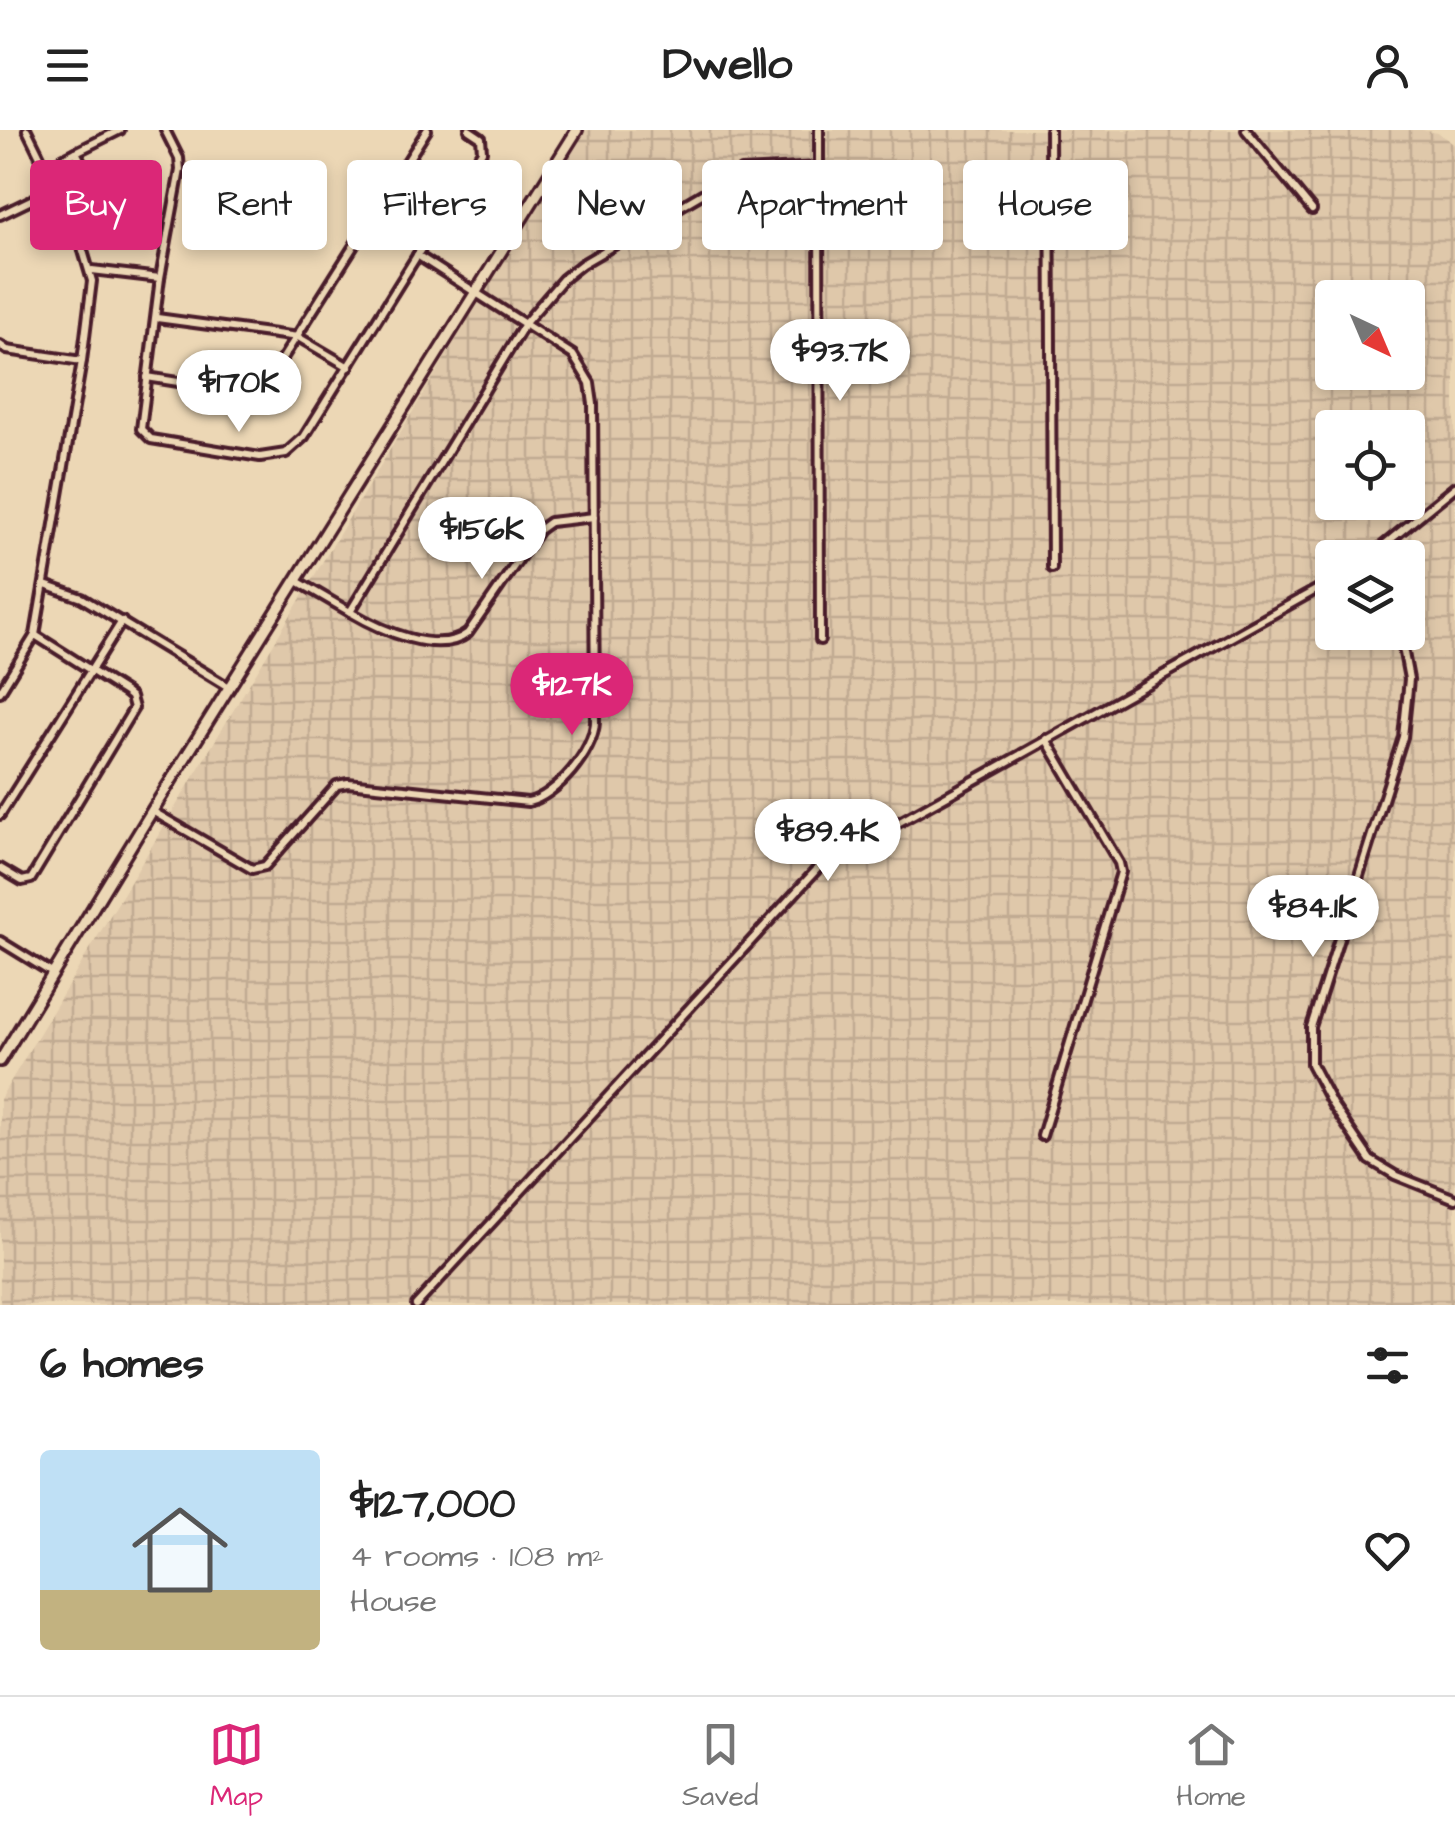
<!DOCTYPE html>
<meta charset="utf-8">
<style>
:root{--surface:#fff;--page:#f6f6f6;--text:#222;--muted:#767676;--line:#e0e0e0;--accent:#db2777}
body{margin:0;font-family:"Architects Daughter",sans-serif;background:var(--page);color:var(--text);height:100vh;display:flex;flex-direction:column;font-size:38px;white-space:nowrap}
*{box-sizing:border-box;margin:0}
p{font-size:32px;color:var(--muted)}
.icon{flex:none;width:55px;height:55px;fill:none;stroke:currentColor;stroke-width:2;stroke-linecap:round;stroke-linejoin:round}
.map{position:relative;height:1175px;overflow:hidden}
.details{display:flex;flex-direction:column;background:var(--surface);flex:1}
.details>*{flex:none}
.top-card{position:absolute;left:30px;top:30px;width:1395px;height:90px;display:flex;gap:20px}
.needle{width:65px;rotate:136deg}
.fabs{position:absolute;left:1315px;top:150px;display:grid;gap:20px}
.fabs a{display:grid;place-items:center;width:110px;height:110px;border-radius:10px;background:var(--surface);box-shadow:0 5px 15px #0003;font-size:50px}
.price{position:absolute;translate:-50% -85px;padding:0 22px;border-radius:35px;background:#fff;color:#222;font-size:32px;line-height:65px;filter:drop-shadow(0 2px 5px #0008)}
.price::after{content:'';position:absolute;left:50%;top:60px;width:30px;height:22px;margin-left:-15px;background:inherit;clip-path:polygon(0 0,100% 0,50% 100%)}
.price.on{background:var(--accent);color:#fff}
ul{padding:0;list-style:none}
li{display:flex;align-items:center;gap:30px;height:250px;padding:0 40px}
li+li{border-top:2px solid var(--line)}
li span{display:grid;place-items:center;flex:none;width:280px;height:200px;border-radius:10px;color:#555}
li>.icon{margin-inline-start:auto}
span .icon{width:120px;height:120px;fill:#fffc;stroke-width:1}
li b{font-size:42px}
h2{display:flex;justify-content:space-between;align-items:center;height:120px;padding:0 40px;font-size:42px}
.tag{padding:0 35px;border-radius:10px;background:var(--surface);box-shadow:0 5px 15px #0003;font-size:35px;line-height:90px}
.tag.on{background:var(--accent);color:#fff}
header{display:flex;justify-content:space-between;align-items:center;height:130px;padding:0 40px;background:var(--surface);font-size:45px;font-weight:700}
.menu{display:flex;justify-content:space-around;align-items:center;height:140px;border-top:2px solid var(--line);background:var(--surface);font-size:28px;color:var(--muted)}
.menu a{display:grid;justify-items:center;gap:5px}
.menu .on{color:var(--accent)}
.map>svg:first-child{display:block}
.industrial{fill:url(#industrial-grid);fill-rule:evenodd}
.lines{fill:none;stroke-linecap:round;stroke-linejoin:round}
.street-casing{stroke:#4a1f2b;stroke-width:14}
.secondary-casing{stroke:#4a1f2b;stroke-width:16}
.street{stroke:#ecd7b5;stroke-width:6}
.secondary{stroke:#ecd7b5;stroke-width:9}
</style>
<header><svg class="icon" aria-label="menu" viewBox="0 0 24 24"><path d="M4 6h16M4 12h16M4 18h16"/></svg>Dwello<svg class="icon" aria-label="person" viewBox="0 0 24 24"><circle cx="12" cy="8" r="4"/><path d="M4 21q1-7 8-7t8 7"/></svg></header>
<div class="map">
<svg width="1455" height="1175" viewBox="0 0 1455 1175">
<defs>
<pattern id="industrial-grid" width="8" height="8" patternUnits="userSpaceOnUse" patternTransform="scale(2.5)"><rect width="8" height="8" fill="#dfc8aa"/><path d="M0 4h8M4 0v8" fill="none" stroke="#c1ab92"/></pattern>
</defs>
<rect width="100%" height="100%" fill="#ecd7b5"/>
<filter id="ink" filterUnits="userSpaceOnUse"><feTurbulence type="fractalNoise" baseFrequency=".01" numOctaves="2"/><feDisplacementMap in="SourceGraphic" scale="20" xChannelSelector="R" yChannelSelector="G"/><feConvolveMatrix kernelMatrix="1 2 1 2 8 2 1 2 1" color-interpolation-filters="sRGB"/></filter>
<g filter="url(#ink)">
<path class="industrial" d="M582 0H1422L1438 3 1455 15V1175H0V969ZM1332 168H1408V242H1332ZM1332 298H1408V372H1332ZM1332 428H1408V502H1332Z"/>
<g class="lines">
<g class="street-casing">
<g id="street">
<path d="M165 0 179 28 180 40 160 148 141 299 151 309 260 327 286 323 304 307 482 21 481 8 469 0"/>
<path d="M1050 0 1052 438"/>
<path d="M1246 0 1312 80"/>
<path d="M76 22C89 46 103 69 91 96L78 104"/>
<path d="M46 37 120 0"/>
<path d="M819 37 820 510"/>
<path d="M0 85 56 58"/>
<path d="M92 140 160 148"/>
<path d="M157 188 298 207 349 237"/>
<path d="M0 215 7 220 82 231"/>
<path d="M147 247 241 262 252 261 269 250 427 0"/>
<path d="M1368 428 1455 357"/>
<path d="M297 451 350 482 526 192 563 149 582 134 741 41 819 37V0"/>
<path d="M45 455 82 468 230 558"/>
<path d="M350 482C379 499 438 527 468 503L539 400 550 392 594 387"/>
<path d="M1400 502 1409 549 1403 607 1311 897V934L1332 974 1370 1030 1395 1045 1455 1069"/>
<path d="M0 562 35 505 82 231 92 151 78 104 27 0"/>
<path d="M152 681 252 739 265 736 337 655 348 653 528 672C556 666 594 621 595 592L593 274 590 253 573 225 417 125"/>
<path d="M0 685 122 491"/>
<path d="M0 738 22 751 31 749 134 578 131 567 125 562 35 505"/>
<path d="M0 811 52 843"/>
<path d="M1042 1006 1121 742 1119 733 1046 609"/>
<path d="M416 1175 819 737 1332 451"/>
</g>
</g>
<g class="secondary-casing">
<path id="secondary" d="M0 931 152 681 577 0"/>
</g>
<use href="#street" class="street"/>
<use href="#secondary" class="secondary"/>
</g>
</g>
</svg>
<div class="fabs">
<a><svg class="needle" viewBox="-14 -14 28 28"><path d="M0-13l5 13h-10z" fill="#e53935"/><path d="M0 13l5-13h-10z" fill="#767676"/></svg></a>
<a><svg class="icon" aria-label="locate" viewBox="0 0 24 24"><circle cx="12" cy="12" r="6"/><path d="M12 2v4M12 18v4M2 12h4M18 12h4"/></svg></a>
<a><svg class="icon" aria-label="layers" viewBox="0 0 24 24"><path d="M12 4l9 5-9 5-9-5zM3 14l9 5 9-5"/></svg></a>
</div>
<b class="price" style="left:840px;top:274px">$93.7K</b>
<b class="price" style="left:239px;top:305px">$170K</b>
<b class="price" style="left:482px;top:452px">$156K</b>
<b class="price on" style="left:572px;top:608px">$127K</b>
<b class="price" style="left:828px;top:754px">$89.4K</b>
<b class="price" style="left:1313px;top:830px">$84.1K</b>
<div class="top-card">
<a class="tag on">Buy</a>
<a class="tag">Rent</a>
<a class="tag">Filters</a>
<a class="tag">New</a>
<a class="tag">Apartment</a>
<a class="tag">House</a>
</div>
</div>
<section class="details">
<h2>6 homes<svg class="icon" aria-label="filters" viewBox="0 0 24 24"><path d="M4 7h16M4 17h16"/><circle cx="9" cy="7" r="2"/><circle cx="15" cy="17" r="2"/></svg></h2>
<ul>
<li><span style="background:linear-gradient(#bfe0f5 70%,#c2b280 0)"><svg class="icon" aria-label="home" viewBox="0 0 24 24"><path d="M3 11l9-7 9 7M6 9v11h12V9"/></svg></span><div><b>$127,000</b><p>4 rooms · 108 m²</p><p>House</p></div><svg class="icon" aria-label="heart" viewBox="0 0 24 24"><path d="M12 20l-8-8c-3-5 5-10 8-4 3-6 11-1 8 4z"/></svg></li>
</ul>
</section>
<nav class="menu">
<a class="on"><svg class="icon" aria-label="map" viewBox="0 0 24 24"><path d="M3 6l6-2 6 2 6-2v14l-6 2-6-2-6 2zM9 4v14M15 6v14"/></svg>Map</a>
<a><svg class="icon" aria-label="saved" viewBox="0 0 24 24"><path d="M7 4h10v16l-5-4-5 4z"/></svg>Saved</a>
<a><svg class="icon" aria-label="home" viewBox="0 0 24 24"><path d="M3 11l9-7 9 7M6 9v11h12V9"/></svg>Home</a>
</nav>
